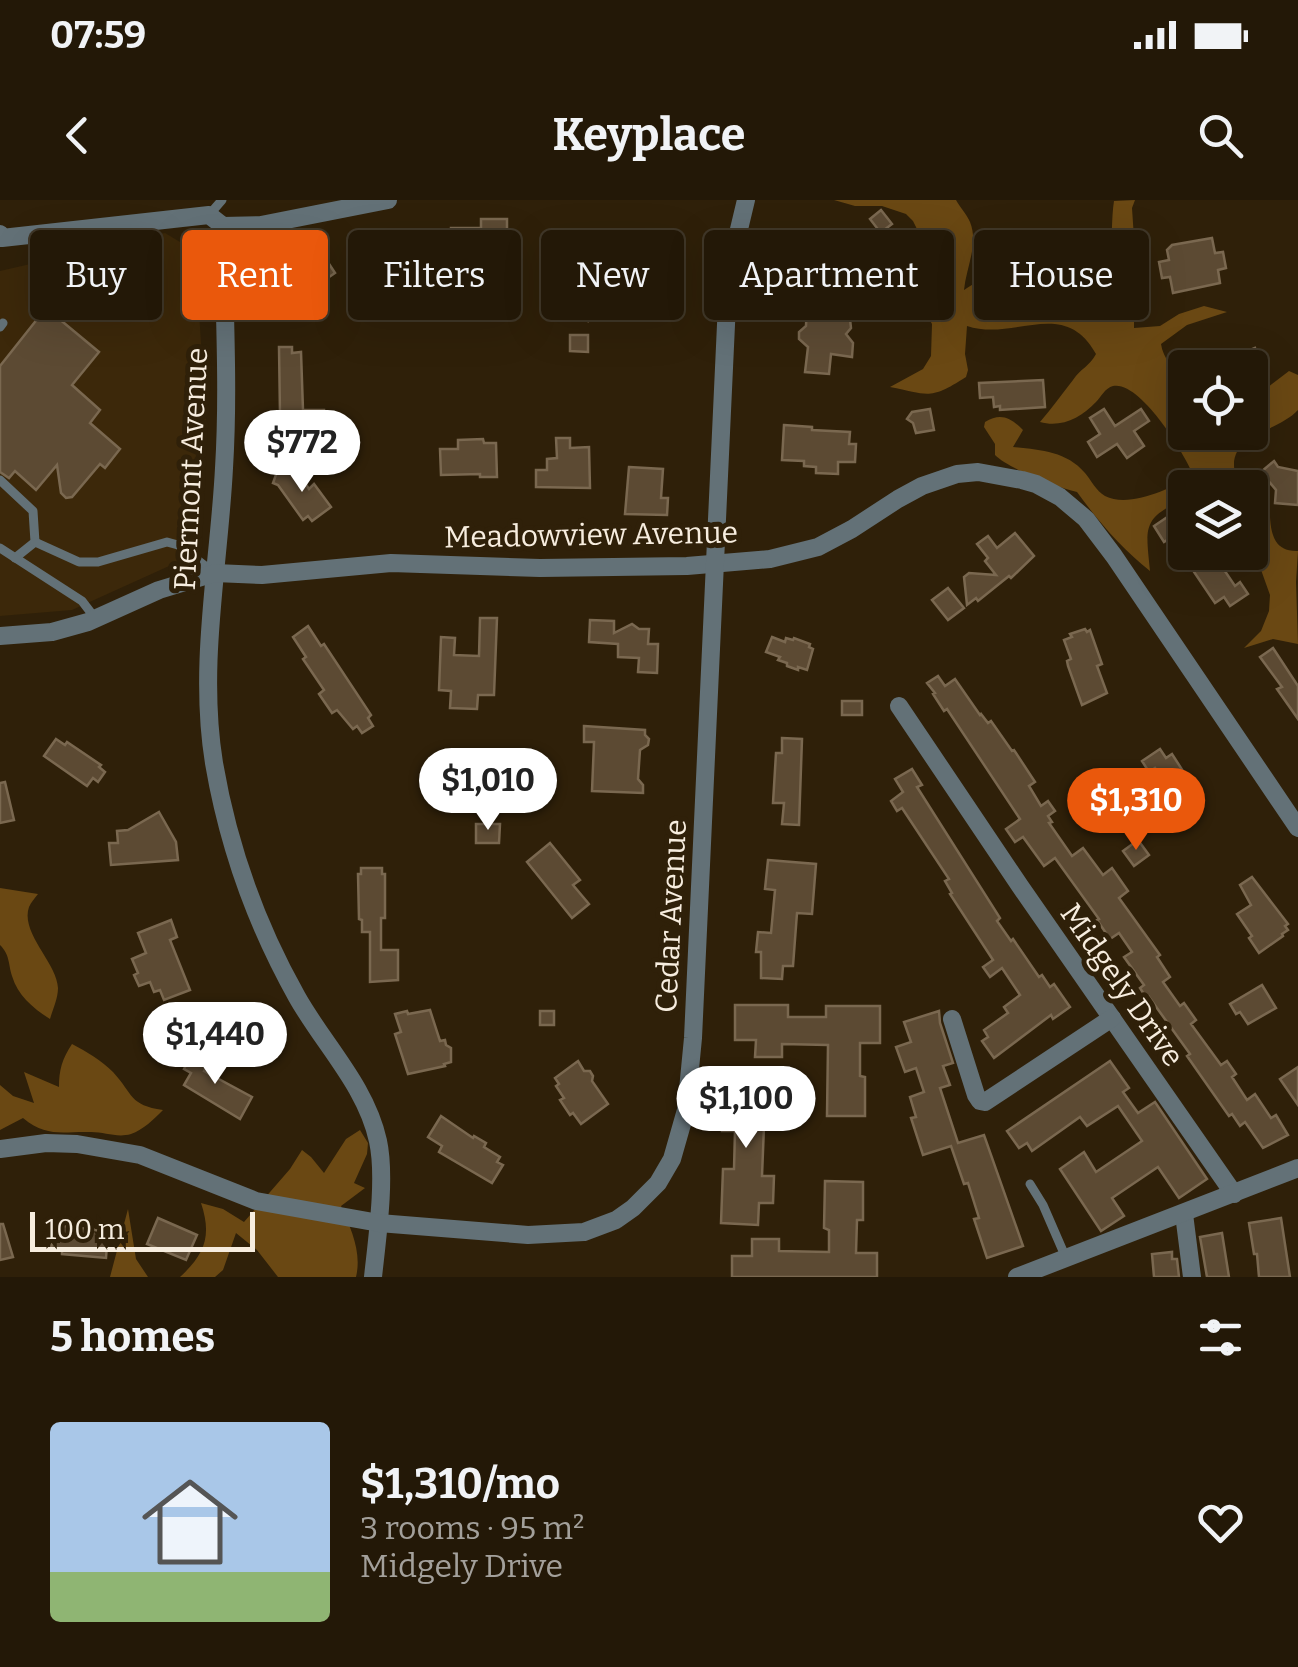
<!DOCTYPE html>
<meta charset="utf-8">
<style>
:root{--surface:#231807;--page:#2f2515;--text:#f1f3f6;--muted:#a3a09b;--line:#403728;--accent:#ea580c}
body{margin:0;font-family:Bitter,serif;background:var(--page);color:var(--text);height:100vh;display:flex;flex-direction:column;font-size:38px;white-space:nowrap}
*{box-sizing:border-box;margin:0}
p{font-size:32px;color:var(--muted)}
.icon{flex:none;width:55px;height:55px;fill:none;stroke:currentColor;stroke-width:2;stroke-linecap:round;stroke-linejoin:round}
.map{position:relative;height:1077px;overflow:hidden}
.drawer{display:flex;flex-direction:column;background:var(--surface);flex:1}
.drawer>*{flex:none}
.top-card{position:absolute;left:30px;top:30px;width:1240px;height:90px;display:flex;gap:20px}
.tools{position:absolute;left:1168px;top:150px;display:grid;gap:20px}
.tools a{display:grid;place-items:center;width:100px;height:100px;border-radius:10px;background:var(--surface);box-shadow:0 10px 40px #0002,0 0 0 2px var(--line);font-size:50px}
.scale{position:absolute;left:30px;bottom:25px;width:225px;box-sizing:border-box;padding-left:10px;border:5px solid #f7eddf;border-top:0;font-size:28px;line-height:35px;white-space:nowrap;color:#f7eddf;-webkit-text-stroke:8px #2f2009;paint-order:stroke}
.price{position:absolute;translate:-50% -85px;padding:0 22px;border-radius:35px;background:#fff;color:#222;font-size:32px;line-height:65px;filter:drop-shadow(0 2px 5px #0008)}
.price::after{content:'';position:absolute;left:50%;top:60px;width:30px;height:22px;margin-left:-15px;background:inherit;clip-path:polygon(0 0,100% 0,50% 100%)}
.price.selected{background:var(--accent);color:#fff}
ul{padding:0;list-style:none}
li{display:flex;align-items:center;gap:30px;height:250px;padding:0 50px}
li span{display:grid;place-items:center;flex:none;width:280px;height:200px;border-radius:10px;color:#555}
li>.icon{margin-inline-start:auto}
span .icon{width:120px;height:120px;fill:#fffc;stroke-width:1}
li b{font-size:42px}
h2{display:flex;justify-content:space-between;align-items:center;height:120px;padding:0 50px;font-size:42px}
.chip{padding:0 35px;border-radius:10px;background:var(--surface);box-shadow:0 10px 40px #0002,0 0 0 2px var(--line);font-size:35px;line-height:90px}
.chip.selected{background:var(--accent);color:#fff}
.status{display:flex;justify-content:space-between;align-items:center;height:70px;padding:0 50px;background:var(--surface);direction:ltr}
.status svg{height:28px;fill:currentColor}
header{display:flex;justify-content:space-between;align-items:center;height:130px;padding:0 50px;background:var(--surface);font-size:45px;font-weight:700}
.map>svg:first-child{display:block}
.built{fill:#3c280a}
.forest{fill:#6a4813}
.building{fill:#5c4a33;stroke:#7a6850;stroke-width:2.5}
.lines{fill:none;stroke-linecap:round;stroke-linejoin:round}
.service{stroke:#637177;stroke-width:9}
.minor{stroke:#637177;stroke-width:18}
.labels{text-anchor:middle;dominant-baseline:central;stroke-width:10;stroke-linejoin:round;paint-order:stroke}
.street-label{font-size:30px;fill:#f7eddf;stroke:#2f2009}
</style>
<div class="status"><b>07:59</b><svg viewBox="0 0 49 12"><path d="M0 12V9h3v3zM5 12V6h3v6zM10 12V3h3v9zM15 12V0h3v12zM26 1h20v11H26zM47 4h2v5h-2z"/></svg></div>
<header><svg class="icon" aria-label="back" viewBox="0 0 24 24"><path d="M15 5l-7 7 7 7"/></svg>Keyplace<svg class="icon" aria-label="search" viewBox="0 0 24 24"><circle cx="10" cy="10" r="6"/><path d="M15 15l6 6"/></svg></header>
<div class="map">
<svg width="1298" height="1077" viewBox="0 0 1298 1077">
<rect width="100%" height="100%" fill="#2f2009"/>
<path class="built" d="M165 33 195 51 206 219 189 357 72 410 0 416V71Z"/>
<g class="forest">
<path d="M834 0H956C960 7 967 15 970 22 979 44 966 68 964 90 973 84 984 78 992 70 1005 57 1010 42 1024 30 1030 58 1044 103 1082 93 1090 91 1097 87 1101 80 1115 57 1110 26 1114 1L1135 0 1132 8 1134 38 1125 85 1134 110V128L1160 126 1179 114 1204 106 1227 112 1187 125 1161 144C1163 158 1174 171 1185 181V232H1250V201L1289 171 1298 175V210C1276 234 1223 234 1236 277L1248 281 1249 287 1185 288V299C1141 318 1146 328 1150 371 1122 349 1098 321 1077 292 1057 287 1009 269 995 255V244L984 227 985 222C1001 212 1011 218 1023 230L1013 247C1040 250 1066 251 1085 273 1091 280 1096 291 1105 296 1130 309 1171 287 1194 277 1186 255 1140 180 1113 186 1105 188 1101 197 1096 202 1081 218 1061 228 1040 222 1052 208 1062 194 1073 180 1080 169 1090 166 1096 154 1064 96 1015 142 967 126L965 154 968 170 966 177C930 200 930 195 890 187L923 169 931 156 932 124 924 109 913 97C929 95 940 93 950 78L945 62 920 35 913 21 906 14 882 6H855Z"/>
<path d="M1250 290 1255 311 1270 317C1271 336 1276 352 1298 351L1296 382 1298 444 1273 439 1244 448 1261 431 1269 411 1270 395 1250 339Z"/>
<path d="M0 688 38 694C35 698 31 702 29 707 20 733 57 763 58 788 58 798 53 809 50 819 33 808 18 796 12 776 8 763 10 755 0 745Z"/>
<path d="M72 844C87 852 101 860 113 872 134 895 129 905 163 910 154 919 143 930 131 934 117 938 105 932 91 932 63 931 47 938 23 918L0 930V885L13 896 34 903 24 872 59 887C59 870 62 859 72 844Z"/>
<path d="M360 930 368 943 367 954 354 983 365 988 341 1006C351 1029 362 1052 356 1077H278L257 1050 236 1033 223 1070 215 1077H180C205 1054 212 1036 201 1003L223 1009 244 1022 290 969 302 950 311 957 324 973 346 939Z"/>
<path d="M128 1009 136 1059 148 1077H110Z"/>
</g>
<g class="building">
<path d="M881 10 892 24 884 30 896 45 892 50 902 62 897 67 902 72 892 80 883 70 885 69 862 40 877 28 870 19Z"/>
<path d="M481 19H507V74H451V28H481Z"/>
<path d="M1212 38 1215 53 1223 52 1226 68 1218 70 1220 83 1173 93 1170 77 1162 78 1159 62 1169 60 1167 50 1172 45Z"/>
<path d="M320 50 335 73 306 93 308 100 303 107H298L294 104 271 105 269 75 296 73 293 69Z"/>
<path d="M592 75 616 89 620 95 632 102 624 116 599 104 588 121 576 114 577 112 573 109Z"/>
<path d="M807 101 834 102V118L850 119 851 128 846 134 853 143 852 157 831 154 829 174 805 172 808 147 799 139V132L806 126Z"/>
<path d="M46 108 99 152 72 185 100 210 90 223 120 249 105 268 100 264 72 297 66 298 61 293 57 265 36 290 15 271 9 278 0 272V166Z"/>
<path d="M570 135H588V152L570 151Z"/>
<path d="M279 147H292V153L301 152 303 210H324V226H298V214H280Z"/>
<path d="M1255 148 1263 168H1209V167Z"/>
<path d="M1043 180 1045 207 1000 210V206L994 207 993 197 980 198 979 183Z"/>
<path d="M930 209 934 230 916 233 913 223 907 219 912 212Z"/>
<path d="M1104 209 1115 226 1141 209 1149 221 1134 231 1144 246 1127 258 1117 244 1097 257 1088 242 1100 234 1090 218Z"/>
<path d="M784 225 812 227V230L850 232 849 244H856L855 262H838V274L816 273V267L804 266V261L782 260Z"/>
<path d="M556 238H570V248L589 247 590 288 536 287V270H547V259L557 258Z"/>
<path d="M483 239 484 243H496L497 277H480V274L441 275 440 249H458V240Z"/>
<path d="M1274 261 1278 267 1298 271V305L1275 303 1276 290 1261 272Z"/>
<path d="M629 267 663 269 661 298H668L667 315 625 314Z"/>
<path d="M278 269 301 277 309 289 314 284 331 307 312 321 308 316 303 320 278 285 273 283Z"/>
<path d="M1185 305V328L1164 342 1154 326Z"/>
<path d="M1015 333 1034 356 1011 378 1009 376 978 401 976 398 967 405 964 377 969 373 996 375 985 361 988 358 977 344 988 336 997 348Z"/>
<path d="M1191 352H1212L1235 386 1240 382 1248 394 1230 406 1224 397 1215 403 1184 357Z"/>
<path d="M948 388 964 408 948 420 932 400Z"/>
<path d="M480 418H497L494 495H478L477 509 450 508 451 491 439 490 441 437 455 438 454 455 479 456Z"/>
<path d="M590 420 614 421V433L632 424 639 429H649L648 444H658L657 473 638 472 639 458 618 457V444L589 442Z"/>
<path d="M308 426 321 446 324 444 371 515 368 518 373 526 362 533 357 526 353 529 337 510 332 513 319 494 324 490 303 459 306 457 293 437Z"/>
<path d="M1085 429 1087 432 1090 430 1102 464 1097 466 1107 493 1082 505 1068 466 1067 461 1071 459 1064 440 1072 437 1070 434Z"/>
<path d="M772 437 785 442 786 438 793 440 794 438 810 444 809 447 813 449 807 470 798 467V470L787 466V463L778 460 780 457 766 452Z"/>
<path d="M1273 448 1298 486V519L1277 489 1282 487 1260 457Z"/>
<path d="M938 476 945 486 955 479 980 515 981 514 988 523 991 521 1012 551 1014 550 1035 582 1029 586 1041 606 1048 601 1055 611 1048 616 1052 622 1049 623 1072 656 1083 648 1103 675 1112 668 1128 691 1119 698 1160 755 1157 757 1170 777 1163 782 1180 806 1184 803 1196 820 1191 824 1221 865 1227 861 1236 874 1232 877 1247 900 1255 894 1271 918 1276 915 1288 935 1263 948 1245 922 1240 926 1232 914 1229 916 1187 856 1190 854 1149 797 1147 799 1140 788 1144 785 1124 757 1132 752 1119 733 1110 739 1097 720 1099 719 1055 658 1044 666 1023 637 1015 642 1006 629 1020 619 947 509 944 511 933 494 935 493 927 483Z"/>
<rect x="842" y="501" width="20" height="14"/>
<path d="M584 526 645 530V535L649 539 648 545 640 550 638 579 643 585V593L592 591 594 542H584Z"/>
<path d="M782 538 802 539 799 625 782 624 784 603H773L776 553H782Z"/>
<path d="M56 539 65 545 67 542 101 565 99 567 105 572 98 582 93 578 87 586 44 556Z"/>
<path d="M1160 549 1166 558 1172 554 1190 582 1188 583 1193 591 1179 601 1155 568 1149 572 1142 561Z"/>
<path d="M912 569 922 585 917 587 1000 718 997 721 1011 741 1013 739 1039 777 1042 775 1050 787 1054 784 1070 807 1053 819 1051 815 994 858 982 841 988 837 984 830 1008 813 1004 807 1020 795 1002 768 990 777 983 767 993 760 950 694 952 693 945 681 949 679 902 608 897 611 891 601 903 592 895 579Z"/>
<path d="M5 582 14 620 0 623V583Z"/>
<path d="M159 612 176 642 178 660 111 665 109 643H118L117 631 128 630Z"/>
<path d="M476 624H500L499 643H476Z"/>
<path d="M1138 640 1149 655 1134 666 1123 651Z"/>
<path d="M550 643 580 680 573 685 589 704 572 718 527 662Z"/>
<path d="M768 660 816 664 812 714 797 713 793 766H783L782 779 761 778V752H756L758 732 771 733 775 690 765 689Z"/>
<path d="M361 668H382V674H385V718H381V750H398V780L370 782V732H362V720L359 719 358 674H361Z"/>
<path d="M1252 677 1288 724 1285 726 1288 730 1282 734 1283 736 1259 753 1249 738 1252 736 1237 714 1251 705 1240 685Z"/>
<path d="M171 720 177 737 170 740 190 790 164 800 160 790 154 792 150 782 139 786 134 775 138 773 132 759 146 753 138 733Z"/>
<path d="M1262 785 1276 808 1248 824 1240 812 1236 814 1230 804Z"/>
<path d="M735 805H788V817H826V806H880V843H860V876L865 877V916H827L828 845 782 844V857H755L756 840H735Z"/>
<path d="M430 810 440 841 445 840 446 845 451 848V862L444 864 445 866 408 874 395 834 401 832 395 814 407 811 408 814Z"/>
<rect x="540" y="811" width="14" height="14"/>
<path d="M939 811 940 823 953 863 943 866 950 885 940 888 958 943 984 935 1023 1046 987 1058 974 1019 979 1018 968 983 964 984 951 946 923 955 911 918 916 917 910 897 924 892 916 868 905 872 896 847 911 842 904 822Z"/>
<path d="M194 851 210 860 204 871 252 897 240 919 184 885 191 873 184 869Z"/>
<path d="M578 861 584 871H590L593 876 592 881 608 904 581 924 573 913 570 915 560 900 564 898 556 886 559 884 555 878Z"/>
<path d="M1110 861 1129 888 1123 892 1138 913 1155 902 1207 979 1179 998 1158 967 1112 998 1124 1016 1101 1031 1060 969 1084 952 1096 972 1142 941 1118 906 1087 926 1080 917 1032 951 1027 943 1019 948 1007 931Z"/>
<path d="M1298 867V905L1280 879Z"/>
<path d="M723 877 760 879V898H776L775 926H764L762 976H774L773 1003H759L758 1025 721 1023 723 969H734L735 931H722Z"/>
<path d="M441 916 473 938 474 936 486 943 484 947 500 957 497 962 503 965 492 983 439 952 442 946 428 937Z"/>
<path d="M825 981 863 982V1020H857L856 1053H877V1077H732V1056H752V1039H779V1051L829 1052V1030L824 1028Z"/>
<path d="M158 1018 197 1035 186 1060 147 1044Z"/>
<path d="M1281 1018 1290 1077H1259L1257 1054H1254L1249 1023Z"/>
<path d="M0 1024H3L13 1057 0 1060Z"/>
<path d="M54 1025 108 1031 106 1058 62 1054V1050H51Z"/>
<path d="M1222 1033 1229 1077H1207L1200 1037Z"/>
<path d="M1172 1052V1059H1177L1179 1077H1154L1152 1054Z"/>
</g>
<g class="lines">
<g class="service">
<path d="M209 15 222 0"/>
<path d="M0 127 3 123"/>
<path d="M0 280 33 311 35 342 15 358"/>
<path d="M35 342 79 362H98L167 342 178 345 213 372"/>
<path d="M0 348 82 401 95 418"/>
<path d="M1030 984 1043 1005 1066 1058"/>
</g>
<g class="minor">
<path d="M223 26C224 106 229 188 224 268 219 366 198 465 214 563 228 645 256 724 297 797 324 845 366 886 378 941 386 978 377 1039 373 1077"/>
<path d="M0 34 2 38 209 15 223 26 261 25 388 0"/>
<path d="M0 436 52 432 88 422 159 390 215 373 262 375 391 363 540 368 687 366 770 359 818 347 852 329 898 299 922 286 957 274 978 272 1022 280 1036 284 1060 297 1086 319 1114 356 1298 628"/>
<path d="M899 506 1020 686 1234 994"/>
<path d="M952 819 976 895 980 901 985 902 1112 818"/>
<path d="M0 949 46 943 77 944 140 955 256 1001 379 1023 528 1035 584 1032 616 1020 633 1008 658 983 672 959 686 910 693 838 727 103 730 67 746 0"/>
<path d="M1184 1014 1192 1077"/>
<path d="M1017 1077 1298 968"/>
</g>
</g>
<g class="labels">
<g class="street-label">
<text transform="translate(191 269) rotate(-87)">Piermont Avenue</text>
<text transform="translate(591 335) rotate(-1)">Meadowview Avenue</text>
<text transform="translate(671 716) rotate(-87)">Cedar Avenue</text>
<text transform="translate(1122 785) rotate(55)">Midgely Drive</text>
</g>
</g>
</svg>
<div class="tools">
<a><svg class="icon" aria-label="locate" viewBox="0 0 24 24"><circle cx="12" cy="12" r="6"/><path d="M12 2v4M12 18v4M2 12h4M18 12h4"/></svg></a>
<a><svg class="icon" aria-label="layers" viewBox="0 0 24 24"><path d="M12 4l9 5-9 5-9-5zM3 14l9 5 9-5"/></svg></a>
</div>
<div class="scale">100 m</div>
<b class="price" style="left:302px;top:295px">$772</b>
<b class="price" style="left:488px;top:633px">$1,010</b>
<b class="price selected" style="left:1136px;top:653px">$1,310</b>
<b class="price" style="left:215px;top:887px">$1,440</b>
<b class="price" style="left:746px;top:951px">$1,100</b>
<div class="top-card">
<a class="chip">Buy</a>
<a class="chip selected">Rent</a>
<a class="chip">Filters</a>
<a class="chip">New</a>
<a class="chip">Apartment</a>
<a class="chip">House</a>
</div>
</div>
<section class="drawer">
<h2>5 homes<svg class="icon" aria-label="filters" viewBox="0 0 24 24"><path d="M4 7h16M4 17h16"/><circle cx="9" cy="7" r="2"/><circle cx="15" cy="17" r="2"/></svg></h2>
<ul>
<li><span style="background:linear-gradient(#a9c7e8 75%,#8fb573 0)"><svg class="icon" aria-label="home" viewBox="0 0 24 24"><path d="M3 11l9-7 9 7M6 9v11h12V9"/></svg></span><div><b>$1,310/mo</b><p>3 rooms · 95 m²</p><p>Midgely Drive</p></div><svg class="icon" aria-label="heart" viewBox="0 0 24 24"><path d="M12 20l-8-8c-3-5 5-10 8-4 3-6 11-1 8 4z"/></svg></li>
</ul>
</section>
